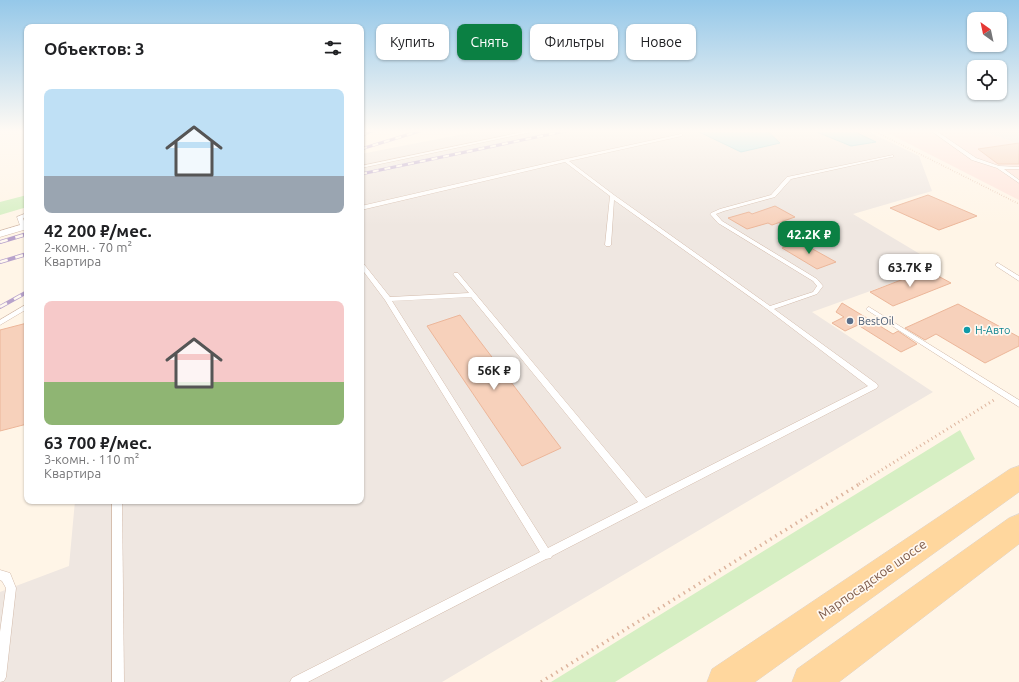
<!DOCTYPE html>
<html lang="ru">
<meta charset="utf-8">
<style>
:root{--surface:#fff;--page:#f6f6f6;--text:#202124;--muted:#757577;--accent:#0b8043}
body{margin:0;font-family:Ubuntu,sans-serif;background:var(--page);color:var(--text);height:100vh;display:flex;flex-direction:column;font-size:15px;white-space:nowrap}
*{box-sizing:border-box;margin:0}
p{font-size:13px;color:var(--muted)}
.icon{flex:none;width:22px;height:22px;fill:none;stroke:currentColor;stroke-width:2;stroke-linecap:round;stroke-linejoin:round}
.map{position:relative;flex:1;overflow:hidden}
.side{position:absolute;left:24px;top:24px;width:340px;height:480px;display:flex;flex-direction:column;background:var(--surface);border-radius:8px;box-shadow:0 1px 3px #0004}
.side>*{flex:none}
.top-card{position:absolute;left:376px;top:24px;width:380px;height:36px;display:flex;gap:8px}
.needle{width:26px;rotate:327deg}
.fabs{position:absolute;left:967px;top:12px;display:grid;gap:8px}
.fabs a{display:grid;place-items:center;width:40px;height:40px;border-radius:8px;background:var(--surface);box-shadow:0 1px 3px #0004;font-size:20px}
.price{position:absolute;translate:-50% -34px;padding:0 9px;border-radius:8px;background:#fff;color:#222;font-size:13px;line-height:26px;filter:drop-shadow(0 1px 2px #0008)}
.price::after{content:'';position:absolute;left:50%;top:24px;width:12px;height:9px;margin-left:-6px;background:inherit;clip-path:polygon(0 0,100% 0,50% 100%)}
.price.on{background:var(--accent);color:#fff}
ul{padding:0;list-style:none}
li{display:grid;align-content:center;gap:8px;height:212px;padding:0 20px}
li span{display:grid;place-items:center;height:124px;border-radius:8px;color:#555}
li>.icon{margin-inline-start:auto}
span .icon{width:72px;height:72px;fill:#fffc;stroke-width:1}
li b{font-size:17px}
h2{display:flex;justify-content:space-between;align-items:center;height:48px;padding:0 20px;font-size:17px}
.chip{padding:0 14px;border-radius:8px;background:var(--surface);box-shadow:0 1px 3px #0004;font-size:14px;line-height:36px}
.chip.on{background:var(--accent);color:#fff}
.map>svg:first-child{display:block}
.commercial{fill:#ffe4db}
.industrial{fill:#efe7e1}
.green{fill:#d6efc3}
.water{fill:#b8e6eb;stroke:#9dd7de}
.building{fill:#f7d1bb;stroke:#ecb699}
.lines{fill:none;stroke-linecap:round;stroke-linejoin:round}
.lane-casing{stroke:#d3bbab;stroke-width:1}
.street-casing{stroke:#d3bbab;stroke-width:1}
.primary-casing{stroke:#ddd4cf;stroke-width:1}
.path-far2{stroke:#ddb49d;stroke-width:1.5;stroke-dasharray:0.5 2;stroke-linecap:butt}
.path-far1{stroke:#ddb49d;stroke-width:3;stroke-dasharray:1 3.5;stroke-linecap:butt}
.path{stroke:#ddb49d;stroke-width:3.5;stroke-dasharray:1.5 4.5;stroke-linecap:butt}
.lane{fill:#fff;fill-rule:evenodd}
.street{fill:#fff;fill-rule:evenodd}
.primary{fill:#ffd79e;fill-rule:evenodd}
.rail-far1-casing{stroke:#b7a2cb;stroke-width:3}
.rail-casing{stroke:#b7a2cb;stroke-width:4}
.rail-far1{stroke:#fff8f0;stroke-width:2;stroke-dasharray:6;stroke-linecap:butt}
.rail{stroke:#fff8f0;stroke-width:2.5;stroke-dasharray:8;stroke-linecap:butt}
.service-dot{fill:#5c6f8a;stroke:#fff8f0;stroke-width:1.5}
.culture-dot{fill:#0f9aa8;stroke:#fff8f0;stroke-width:1.5}
.labels{text-anchor:middle;dominant-baseline:central;stroke-width:3.5;stroke-linejoin:round;paint-order:stroke}
.service-label{font-size:11px;fill:#4e5e75;stroke:#fff8f0;text-anchor:start}
.culture-label{font-size:11px;fill:#0d838f;stroke:#fff8f0;text-anchor:start}
.near-street-label{font-size:13px;fill:#7c5847;stroke:#fff8f0}
</style>
<div class="map">
<svg width="1019" height="682" viewBox="0 0 1019 682">
<rect width="100%" height="100%" fill="#fff5e7"/>
<path class="commercial" d="M882 130H981L1019 145V200Z"/>
<g class="industrial">
<path d="M484 130H865L919 156 932 191 853 214 940 266 812 312 933 392 442 682H0V592L69 566 75 501H361V154Z"/>
<path d="M981 130H1019V143H1015Z"/>
</g>
<g class="green">
<path d="M27 195V207L0 215V202Z"/>
<path d="M960 430 975 459 615 682H551Z"/>
</g>
<g class="water">
<path d="M695 130H766L780 143 741 152Z"/>
<path d="M812 130H851L876 142 851 146Z"/>
</g>
<g class="building">
<path d="M1019 143V164H998L978 149Z"/>
<path d="M928 195 977 216 939 230 890 208Z"/>
<path d="M775 206 795 217 772 225 768 223 747 229 728 218 749 212 752 214Z"/>
<path d="M800 242 836 262 817 269 782 248Z"/>
<path d="M927 270 951 283 893 306 870 292Z"/>
<path d="M842 303 893 334 898 331 917 344 901 352 858 325 845 331 832 323 844 317 836 312Z"/>
<path d="M958 304 1019 337V346L985 363 936 334 925 340 905 328Z"/>
<path d="M460 315 561 448 522 466 427 326Z"/>
<path d="M27 323V424L0 431V330Z"/>
</g>
<g class="lines">
<g class="lane-casing">
<g id="lane">
<path d="M532 130H541L361 168V166Z"/>
<path d="M930 130H935L976 158 999 166 1019 167V169H1004L1019 180V183L997 168 972 160Z"/>
<path d="M681 134H682V136L569 161 614 195 770 306 813 292 817 286 813 281 718 223 710 214 711 213 720 209 771 195 787 177 893 155V157H891L791 179 775 197 724 211 716 214 722 221 817 279 823 286 817 294 774 309 877 384 878 386 877 388 552 556 551 558 546 559 308 682H290L292 678 540 552 385 300 361 268V262L363 263 390 297 469 293 453 274 454 273H458L646 498 868 386 767 309 614 200 611 245 610 246H606L605 245 610 196 565 162 361 210V206L566 159ZM471 297 638 502 548 548 392 301Z"/>
<path d="M27 213V217L23 218 26 227 25 228H21L17 217Z"/>
<path d="M998 263 1019 276V281L996 266V264Z"/>
<path d="M27 304V309L0 325V320Z"/>
<path d="M869 307 1019 400V407L867 310 866 309 867 308Z"/>
<path d="M112 501H122L124 682H112Z"/>
<path d="M0 570 10 573 16 588 6 677 4 681 0 682V632L6 588 2 581 0 580Z"/>
</g>
</g>
<g class="street-casing">
<path id="street" d="M27 223V229L0 237V231Z"/>
</g>
<g class="primary-casing">
<g id="primary">
<path d="M1019 466V492L755 682H707L712 669 1010 469Z"/>
<path d="M1019 514V544L839 682H792L797 669 1009 518Z"/>
</g>
</g>
<path class="path-far2" d="M872 130 1019 204"/>
<path class="path-far1" d="M859 484 994 400"/>
<path class="path" d="M541 682 861 483"/>
<use href="#lane" class="lane"/>
<use href="#street" class="street"/>
<use href="#primary" class="primary"/>
<g class="rail-far1-casing">
<g id="rail-far1">
<path d="M361 136 374 130"/>
<path d="M361 149 423 130"/>
<path d="M361 174 570 130"/>
</g>
</g>
<g class="rail-casing">
<g id="rail">
<path d="M0 242 27 234"/>
<path d="M0 262 27 254"/>
<path d="M0 307 27 292"/>
</g>
</g>
<use href="#rail-far1" class="rail-far1"/>
<use href="#rail" class="rail"/>
</g>
<linearGradient id="sky" x2="0" y2="1"><stop stop-color="#95c8e9"/><stop offset="0.58" stop-color="#fffaf4"/><stop offset="1" stop-color="#fffaf4" stop-opacity="0"/></linearGradient>
<rect width="1019" height="226" fill="url(#sky)"/>
<circle class="service-dot" cx="850" cy="321" r="4"/>
<circle class="culture-dot" cx="967" cy="330" r="4"/>
<g class="labels">
<g class="service-label">
<text x="858" y="321">BestOil</text>
</g>
<g class="culture-label">
<text x="975" y="330">Н-Авто</text>
</g>
<g class="near-street-label">
<text transform="translate(872 579) rotate(-35)">Марпосадское шоссе</text>
</g>
</g>
</svg>
<div class="fabs">
<a><svg class="needle" viewBox="-14 -14 28 28"><path d="M0-13l5 13h-10z" fill="#e53935"/><path d="M0 13l5-13h-10z" fill="#757577"/></svg></a>
<a><svg class="icon" aria-label="locate" viewBox="0 0 24 24"><circle cx="12" cy="12" r="6"/><path d="M12 2v4M12 18v4M2 12h4M18 12h4"/></svg></a>
</div>
<b class="price on" style="left:809px;top:255px">42.2K ₽</b>
<b class="price" style="left:910px;top:288px">63.7K ₽</b>
<b class="price" style="left:494px;top:391px">56K ₽</b>
<div class="top-card">
<a class="chip">Купить</a>
<a class="chip on">Снять</a>
<a class="chip">Фильтры</a>
<a class="chip">Новое</a>
</div>
<section class="side">
<h2>Объектов: 3<svg class="icon" aria-label="filters" viewBox="0 0 24 24"><path d="M4 7h16M4 17h16"/><circle cx="9" cy="7" r="2"/><circle cx="15" cy="17" r="2"/></svg></h2>
<ul>
<li><span style="background:linear-gradient(#bfe0f5 70%,#9aa5b1 0)"><svg class="icon" aria-label="home" viewBox="0 0 24 24"><path d="M3 11l9-7 9 7M6 9v11h12V9"/></svg></span><div><b>42 200 ₽/мес.</b><p>2-комн. · 70 m²</p><p>Квартира</p></div></li>
<li><span style="background:linear-gradient(#f6c9c9 65%,#8fb573 0)"><svg class="icon" aria-label="home" viewBox="0 0 24 24"><path d="M3 11l9-7 9 7M6 9v11h12V9"/></svg></span><div><b>63 700 ₽/мес.</b><p>3-комн. · 110 m²</p><p>Квартира</p></div></li>
</ul>
</section>
</div>
